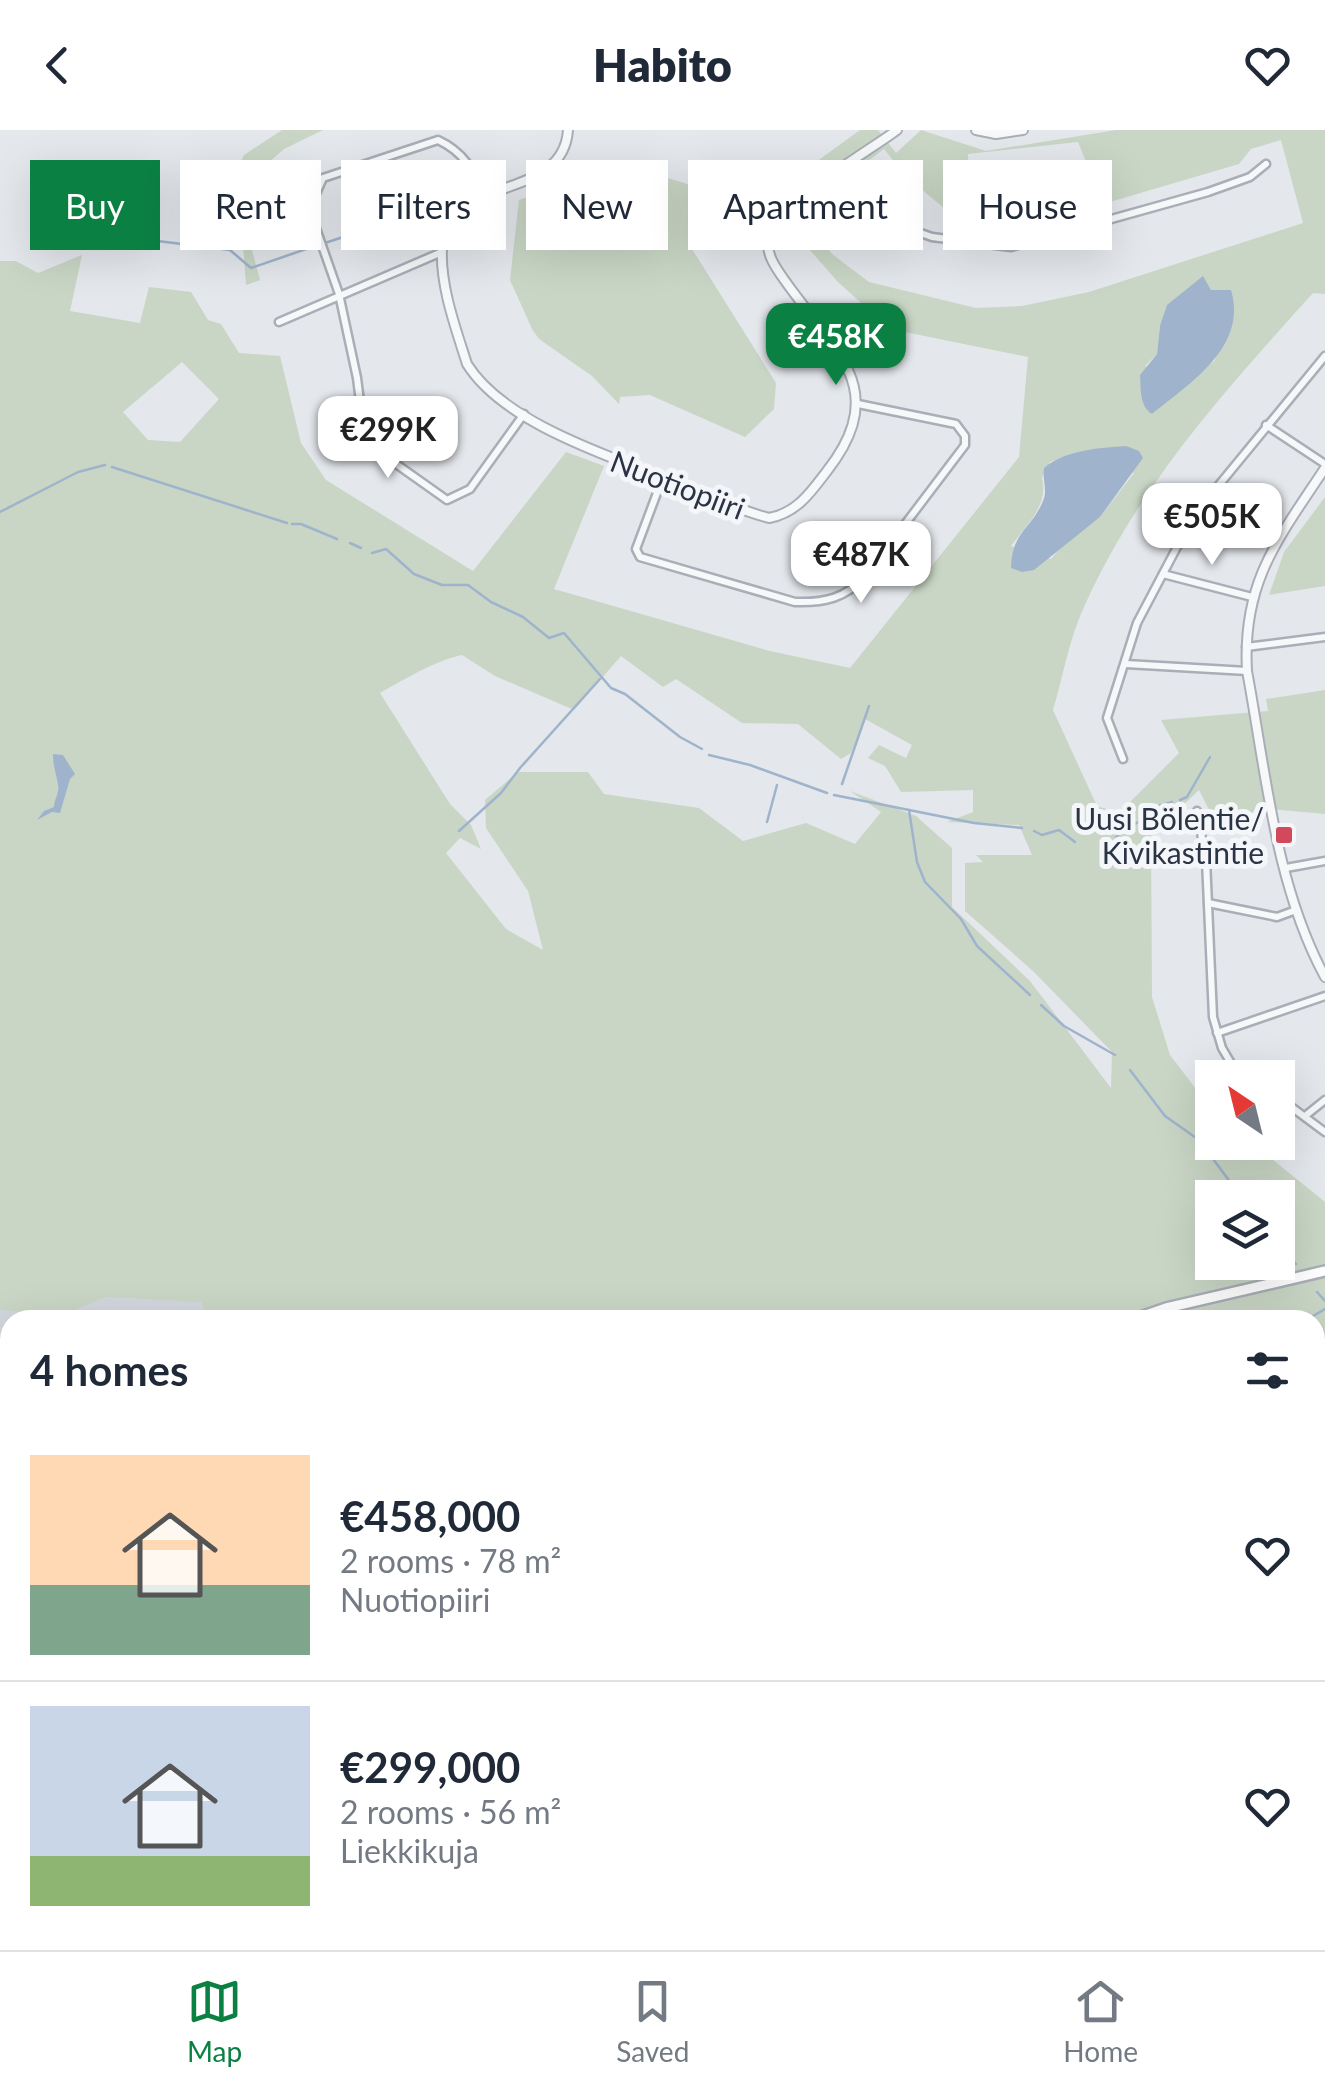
<!DOCTYPE html>
<meta charset="utf-8">
<style>
:root{--surface:#fff;--page:#f6f6f7;--text:#1f2937;--muted:#747a83;--line:#e0e1e3;--accent:#0b8043}
body{margin:0;font-family:Lato,sans-serif;background:var(--page);color:var(--text);height:100vh;display:flex;flex-direction:column;font-size:38px;white-space:nowrap}
*{box-sizing:border-box;margin:0}
p{font-size:32px;color:var(--muted)}
.icon{flex:none;width:55px;height:55px;fill:none;stroke:currentColor;stroke-width:2;stroke-linecap:round;stroke-linejoin:round}
.map{position:relative;flex:1;overflow:hidden}
.panel{position:absolute;left:0px;top:1180px;width:1325px;height:640px;display:flex;flex-direction:column;background:var(--surface);border-radius:30px 30px 0 0;box-shadow:0 10px 40px #0002}
.panel>*{flex:none}
.hud{position:absolute;left:30px;top:30px;width:1265px;height:90px;display:flex;gap:20px}
.needle{width:65px;rotate:325deg}
.buttons{position:absolute;left:1195px;top:930px;display:grid;gap:20px}
.buttons a{display:grid;place-items:center;width:100px;height:100px;border-radius:0px;background:var(--surface);box-shadow:0 10px 40px #0002;font-size:50px}
.price{position:absolute;translate:-50% -85px;padding:0 22px;border-radius:20px;background:#fff;color:#222;font-size:32px;line-height:65px;filter:drop-shadow(0 2px 5px #0008)}
.price::after{content:'';position:absolute;left:50%;top:60px;width:30px;height:22px;margin-left:-15px;background:inherit;clip-path:polygon(0 0,100% 0,50% 100%)}
.price.selected{background:var(--accent);color:#fff}
ul{padding:0;list-style:none}
li{display:flex;align-items:center;gap:30px;height:250px;padding:0 30px}
li+li{border-top:2px solid var(--line)}
li span{display:grid;place-items:center;flex:none;width:280px;height:200px;border-radius:0px;color:#555}
li>.icon{margin-inline-start:auto}
span .icon{width:120px;height:120px;fill:#fffc;stroke-width:1}
li b{font-size:42px}
h2{display:flex;justify-content:space-between;align-items:center;height:120px;padding:0 30px;font-size:42px}
.pill{padding:0 35px;border-radius:0px;background:var(--surface);box-shadow:0 10px 40px #0002;font-size:35px;line-height:90px}
.pill.selected{background:var(--accent);color:#fff}
header{display:flex;justify-content:space-between;align-items:center;height:130px;padding:0 30px;background:var(--surface);font-size:45px;font-weight:800}
.dock{display:flex;justify-content:space-around;align-items:center;height:140px;border-top:2px solid var(--line);background:var(--surface);font-size:28px;color:var(--muted)}
.dock a{display:grid;justify-items:center;gap:5px}
.dock .selected{color:var(--accent)}
.map>svg:first-child{display:block}
.built{fill:#d2d6de}
.green{fill:#c9d6c5;fill-rule:evenodd}
.water{fill:#9fb4cc}
.lines{fill:none;stroke-linecap:round;stroke-linejoin:round}
.stream{stroke:#9fb4cc;stroke-width:2.5}
.minor-casing{stroke:#a9aeb7;stroke-width:11}
.tertiary-casing{stroke:#a9aeb7;stroke-width:12}
.secondary-casing{stroke:#a9aeb7;stroke-width:14}
.minor{stroke:#f7f8fa;stroke-width:6}
.tertiary{stroke:#f7f8fa;stroke-width:8}
.secondary{stroke:#fff;stroke-width:9}
.poi-dot{fill:#d1495b;stroke:#f4f6f9;stroke-width:4}
.labels{text-anchor:middle;dominant-baseline:central;stroke-width:10;stroke-linejoin:round;paint-order:stroke}
.street-label{font-size:30px;fill:#2b3445;stroke:#f4f6f9}
.poi-label{font-size:30px;fill:#2b3445;stroke:#f4f6f9;text-anchor:end}
</style>
<header><svg class="icon" aria-label="back" viewBox="0 0 24 24"><path d="M15 5l-7 7 7 7"/></svg>Habito<svg class="icon" aria-label="heart" viewBox="0 0 24 24"><path d="M12 20l-8-8c-3-5 5-10 8-4 3-6 11-1 8 4z"/></svg></header>
<div class="map">
<svg width="1325" height="1820" viewBox="0 0 1325 1820">
<rect width="100%" height="100%" fill="#e4e7ec"/>
<g class="built">
<path d="M0 1157 293 1166 301 1190H10V1810H369L356 1820H0Z"/>
<path d="M453 1810H590L594 1815 593 1820H461Z"/>
</g>
<g class="green">
<path d="M282 0H323L284 19 236 61 260 150 246 155 242 100 221 78 184 59 191 43 234 46 244 25Z"/>
<path d="M860 0H878L896 23 921 0 986 21 1116 0H1325V164L1313 163C1223 263 1140 353 1084 477 1069 509 1063 547 1053 580L1097 676 1119 683 1179 623 1161 590 1268 581 1266 569 1325 560V684L1269 679 1214 690 1199 660 1151 706 1152 867 1170 925 1212 980V1012L1252 1013 1325 1072V1528L1315 1529V1190H301L300 1187 297 1190H207L202 1172 106 1167 63 1185 0 1180V131H16L38 143 82 125 70 181 140 193 149 157 191 162 208 190 221 194 239 223 280 226 301 313 326 350 473 441 566 322 604 336 554 459 770 521 850 538 1019 327 1028 227 890 199 838 152 765 69ZM1281 10 1303 93 1089 162 1022 176 976 178 869 152 832 124 800 83 884 19C908 51 939 74 971 99L968 24 1078 12 1103 74 1239 34 1251 19ZM1208 155 1211 160 1231 161 1215 230 1151 284 1146 235 1157 224 1160 196ZM182 232 219 269 180 312 148 310 123 282ZM1083 321 1134 343 1100 387 1062 416 1051 429 1011 416C1027 394 1049 375 1042 348L1050 332ZM462 525 495 546 574 580 621 526 663 557 676 549 742 593 798 594 841 629 851 623 865 589 912 615 906 628 879 615 868 628 885 636 901 662 973 660V682L947 692 1019 695 1032 725H976L983 732 965 733V781L1034 842 1112 922 1111 958 1030 851 952 777V718L916 686 850 661 881 682 855 714 806 693 743 711 699 678 604 664 588 642H518L485 670 486 698 528 761 543 820 506 799 446 723 460 708 481 719 471 695 450 674 380 563C405 549 434 531 462 525ZM1212 1068H1278V1132H1212Z"/>
<path d="M619 33 700 58 732 93 692 119 776 253 774 279 745 307 650 265 620 267 619 274 592 246 539 209 532 199 510 150 519 70Z"/>
<path d="M1325 367V456L1269 465 1284 422Z"/>
<path d="M0 1668 10 1681V1702L0 1711 10 1744V1773L5 1778 0 1765Z"/>
<path d="M112 1810H365L352 1820H174L171 1815 155 1810 135 1820H118Z"/>
<path d="M1169 1810H1221L1257 1820H1169Z"/>
</g>
<g class="water">
<path d="M1203 146 1211 160H1231C1248 217 1190 253 1152 284 1139 276 1141 258 1140 245L1157 224 1160 196 1167 175Z"/>
<path d="M1126 316 1139 321 1143 328 1100 387 1034 440 1022 442 1011 438C1012 401 1031 400 1043 371 1048 360 1042 350 1044 338 1065 320 1099 318 1126 316Z"/>
<path d="M53 624 63 625 75 644 70 649 60 683 52 682 37 690 44 681 54 677C54 669 60 663 58 654 56 643 53 636 53 624Z"/>
</g>
<g class="lines">
<g class="stream">
<path d="M53 98 230 120 251 138 318 115"/>
<path d="M325 113 379 95 467 55"/>
<path d="M112 337 287 393"/>
<path d="M0 382 78 342 105 335"/>
<path d="M292 394H301L337 409"/>
<path d="M350 413 361 418"/>
<path d="M372 423 386 419 414 444 442 455H468L491 472 523 487 549 508 564 503 611 558 625 564 680 607 702 619"/>
<path d="M709 625 750 635 827 663"/>
<path d="M842 654 869 576"/>
<path d="M834 665 974 693 1022 698"/>
<path d="M1180 670 1187 667 1210 627"/>
<path d="M1152 678 1172 672"/>
<path d="M909 680 917 732 925 752 961 789 977 816 1030 865"/>
<path d="M767 692 777 655"/>
<path d="M459 701 501 663 520 638 600 549"/>
<path d="M1034 701 1042 705 1059 700 1075 712"/>
<path d="M1112 722C1111 701 1132 696 1149 687"/>
<path d="M1041 875 1064 896 1115 925"/>
<path d="M1130 940 1165 986 1199 1010 1242 1068"/>
<path d="M1278 1115 1296 1134"/>
<path d="M1317 1162 1325 1171"/>
<path d="M1306 1190 1325 1179"/>
<path d="M907 1810 913 1816"/>
</g>
<g class="minor-casing">
<g id="minor">
<path d="M845 37 877 80 895 94 932 107 1011 117 1208 62 1250 47 1266 34"/>
<path d="M484 65C473 40 464 22 438 10L323 48 314 68 311 84 339 164 357 248 363 295 367 309 375 319 447 370 470 359 524 284"/>
<path d="M279 192 442 122"/>
<path d="M1266 295 1325 334"/>
<path d="M663 347 636 419 640 427 795 472C825 473 845 468 865 447L965 315V306L956 294 858 274"/>
<path d="M1214 361 1282 404"/>
<path d="M1163 444 1252 467"/>
<path d="M1246 517 1325 507"/>
<path d="M1126 534 1247 541"/>
<path d="M1123 629 1107 588 1137 493 1177 417 1214 361 1325 226"/>
<path d="M1197 681 1206 730 1213 887 1222 918 1232 935 1251 948"/>
<path d="M1286 738 1325 731"/>
<path d="M1208 773 1277 787 1296 780"/>
<path d="M1217 903 1325 866"/>
<path d="M1278 967 1325 1002"/>
<path d="M1305 986 1325 970"/>
<path d="M460 1810 468 1820"/>
<path d="M801 1810 817 1820"/>
<path d="M1032 1817V1810"/>
<path d="M675 1820 676 1810"/>
<path d="M786 1820 792 1810"/>
<path d="M1119 1820V1810"/>
</g>
</g>
<g class="tertiary-casing">
<g id="tertiary">
<path d="M568 0C563 74 446 42 442 119 440 156 456 199 467 234 503 292 606 325 667 349 701 362 734 379 769 388 797 383 811 362 827 341 890 260 837 223 788 155 778 141 765 125 768 107 774 76 869 21 897 0"/>
<path d="M976 0 996 4 1023 0"/>
<path d="M1325 338C1278 409 1242 452 1247 541 1266 642 1275 755 1325 847"/>
<path d="M1315 1764H1325"/>
</g>
</g>
<g class="secondary-casing">
<g id="secondary">
<path d="M1131 1190 1166 1178 1325 1141"/>
<path d="M375 1820 388 1810"/>
</g>
</g>
<use href="#minor" class="minor"/>
<use href="#tertiary" class="tertiary"/>
<use href="#secondary" class="secondary"/>
</g>
<rect class="poi-dot" x="1274" y="695" width="20" height="20" rx="5"/>
<g class="labels">
<g class="street-label">
<text transform="translate(678 354) rotate(21)">Nuotiopiiri</text>
</g>
<g class="poi-label">
<text x="1264" y="688">Uusi Bölentie/<tspan x="1264" dy="34">Kivikastintie</tspan></text>
</g>
</g>
</svg>
<div class="buttons">
<a><svg class="needle" viewBox="-14 -14 28 28"><path d="M0-13l5 13h-10z" fill="#e53935"/><path d="M0 13l5-13h-10z" fill="#747a83"/></svg></a>
<a><svg class="icon" aria-label="layers" viewBox="0 0 24 24"><path d="M12 4l9 5-9 5-9-5zM3 14l9 5 9-5"/></svg></a>
</div>
<b class="price selected" style="left:836px;top:258px">€458K</b>
<b class="price" style="left:388px;top:351px">€299K</b>
<b class="price" style="left:1212px;top:438px">€505K</b>
<b class="price" style="left:861px;top:476px">€487K</b>
<div class="hud">
<a class="pill selected">Buy</a>
<a class="pill">Rent</a>
<a class="pill">Filters</a>
<a class="pill">New</a>
<a class="pill">Apartment</a>
<a class="pill">House</a>
</div>
<section class="panel">
<h2>4 homes<svg class="icon" aria-label="filters" viewBox="0 0 24 24"><path d="M4 7h16M4 17h16"/><circle cx="9" cy="7" r="2"/><circle cx="15" cy="17" r="2"/></svg></h2>
<ul>
<li><span style="background:linear-gradient(#ffd9b3 65%,#7fa58c 0)"><svg class="icon" aria-label="home" viewBox="0 0 24 24"><path d="M3 11l9-7 9 7M6 9v11h12V9"/></svg></span><div><b>€458,000</b><p>2 rooms · 78 m²</p><p>Nuotiopiiri</p></div><svg class="icon" aria-label="heart" viewBox="0 0 24 24"><path d="M12 20l-8-8c-3-5 5-10 8-4 3-6 11-1 8 4z"/></svg></li>
<li><span style="background:linear-gradient(#c9d6e8 75%,#8fb573 0)"><svg class="icon" aria-label="home" viewBox="0 0 24 24"><path d="M3 11l9-7 9 7M6 9v11h12V9"/></svg></span><div><b>€299,000</b><p>2 rooms · 56 m²</p><p>Liekkikuja</p></div><svg class="icon" aria-label="heart" viewBox="0 0 24 24"><path d="M12 20l-8-8c-3-5 5-10 8-4 3-6 11-1 8 4z"/></svg></li>
</ul>
</section>
</div>
<nav class="dock">
<a class="selected"><svg class="icon" aria-label="map" viewBox="0 0 24 24"><path d="M3 6l6-2 6 2 6-2v14l-6 2-6-2-6 2zM9 4v14M15 6v14"/></svg>Map</a>
<a><svg class="icon" aria-label="saved" viewBox="0 0 24 24"><path d="M7 4h10v16l-5-4-5 4z"/></svg>Saved</a>
<a><svg class="icon" aria-label="home" viewBox="0 0 24 24"><path d="M3 11l9-7 9 7M6 9v11h12V9"/></svg>Home</a>
</nav>
